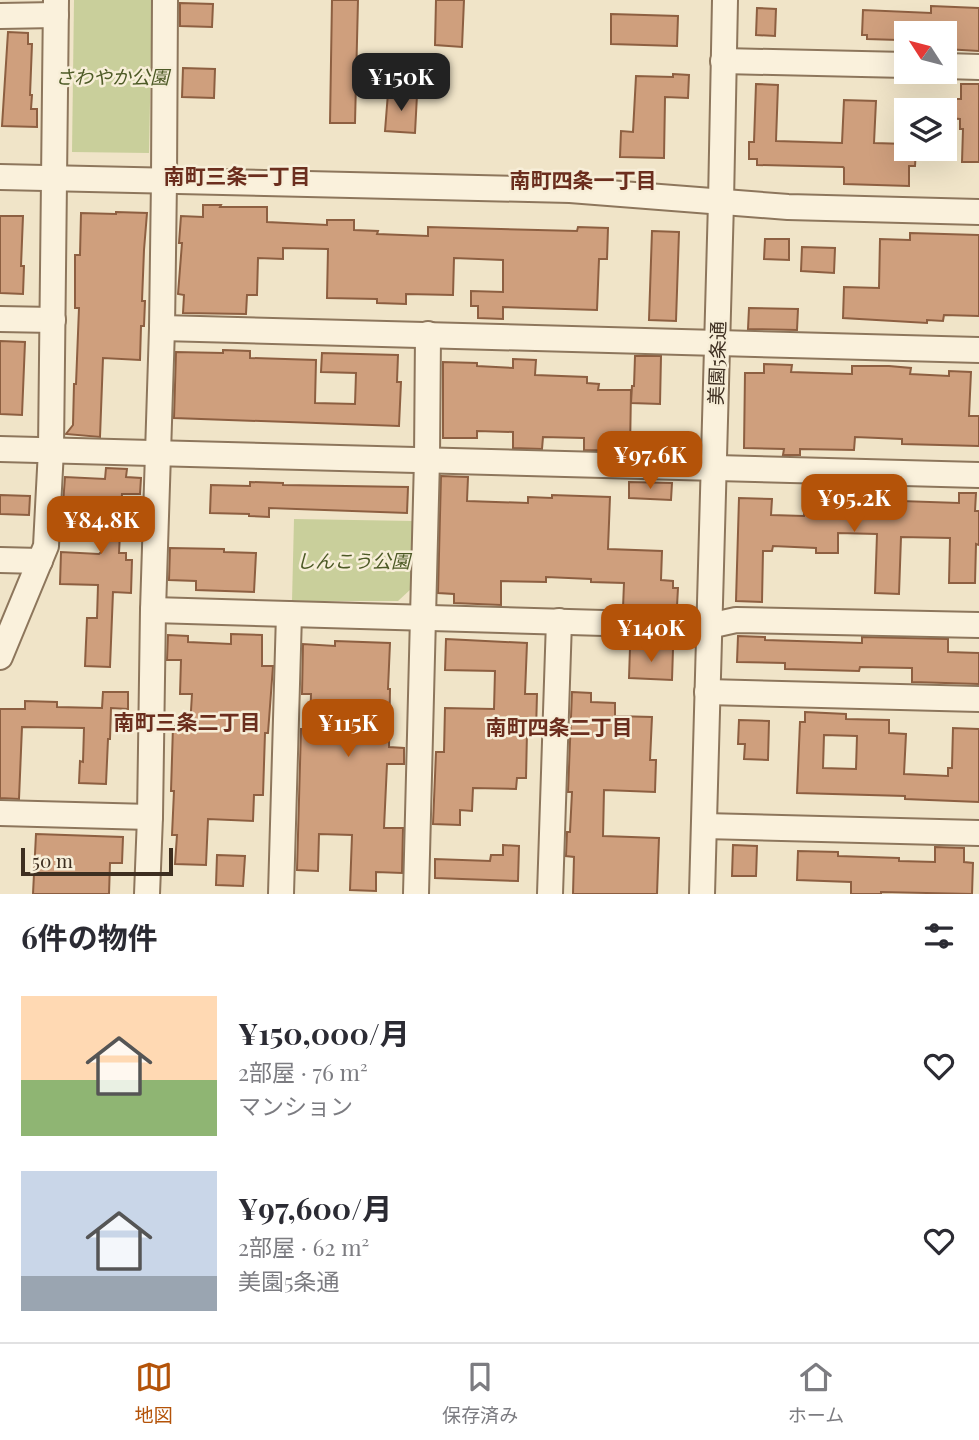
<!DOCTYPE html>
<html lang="ja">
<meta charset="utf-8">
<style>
:root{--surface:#fff;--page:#f2f2f3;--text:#2b2b33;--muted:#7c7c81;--line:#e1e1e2;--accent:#b45309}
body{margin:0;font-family:"Playfair Display","Noto Sans JP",serif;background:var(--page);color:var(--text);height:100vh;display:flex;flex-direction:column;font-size:26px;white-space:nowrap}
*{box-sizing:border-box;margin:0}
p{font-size:23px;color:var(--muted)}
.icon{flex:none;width:38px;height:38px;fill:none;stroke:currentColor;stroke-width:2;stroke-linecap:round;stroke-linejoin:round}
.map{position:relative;height:894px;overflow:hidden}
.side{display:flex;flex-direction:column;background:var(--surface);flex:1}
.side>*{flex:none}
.needle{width:46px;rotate:306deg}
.fabs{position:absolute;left:894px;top:21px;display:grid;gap:14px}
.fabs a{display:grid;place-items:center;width:63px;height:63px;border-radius:0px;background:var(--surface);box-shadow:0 7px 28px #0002;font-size:35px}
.scale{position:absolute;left:21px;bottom:18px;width:152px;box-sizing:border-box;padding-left:7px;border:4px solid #3d2e20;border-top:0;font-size:19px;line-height:24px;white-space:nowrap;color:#3d2e20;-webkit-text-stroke:5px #f7eed8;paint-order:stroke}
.price{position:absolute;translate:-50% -60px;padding:0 16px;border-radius:14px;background:var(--accent);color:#fff;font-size:23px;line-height:46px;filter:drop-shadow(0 2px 4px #0008)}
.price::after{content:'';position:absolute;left:50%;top:42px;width:21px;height:16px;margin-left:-10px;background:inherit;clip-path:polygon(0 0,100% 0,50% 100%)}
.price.current{background:#222;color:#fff}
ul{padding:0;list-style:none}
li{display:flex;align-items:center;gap:21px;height:175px;padding:0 21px}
li span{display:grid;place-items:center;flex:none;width:196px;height:140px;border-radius:0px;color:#555}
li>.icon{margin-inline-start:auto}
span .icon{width:84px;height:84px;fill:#fffc;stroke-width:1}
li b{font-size:30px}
h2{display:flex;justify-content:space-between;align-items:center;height:84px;padding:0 21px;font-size:30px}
.dock{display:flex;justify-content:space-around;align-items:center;height:98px;border-top:2px solid var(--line);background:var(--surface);font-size:19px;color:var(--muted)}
.dock a{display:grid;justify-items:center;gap:4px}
.dock .current{color:var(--accent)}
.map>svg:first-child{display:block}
.green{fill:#c9cf9b}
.building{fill:#cf9f7d;stroke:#8d5f41;stroke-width:2;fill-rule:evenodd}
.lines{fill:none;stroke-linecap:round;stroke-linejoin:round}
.minor-casing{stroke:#8d765c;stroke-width:28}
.minor{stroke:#faf1dc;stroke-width:24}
.labels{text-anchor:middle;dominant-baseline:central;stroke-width:5;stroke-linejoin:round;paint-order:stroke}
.park-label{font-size:19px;font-style:italic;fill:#4d5a26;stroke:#f7eed8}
.street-label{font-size:19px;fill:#3d2e20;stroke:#f7eed8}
.neighbourhood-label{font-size:21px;font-weight:bold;fill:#6b2e1e;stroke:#f7eed8}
</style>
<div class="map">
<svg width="979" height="894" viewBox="0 0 979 894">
<rect width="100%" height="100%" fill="#f0e4c8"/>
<g class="green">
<path d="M74 0H152L149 153 72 152Z"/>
<path d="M294 519 414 521 412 588 398 601H292Z"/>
</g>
<g class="building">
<path d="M332 0H358L355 123H330Z"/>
<path d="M436 0H464L462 47 435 45Z"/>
<path d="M180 3 213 4 212 27 180 26Z"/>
<path d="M931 6 979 8V51L945 49V33H906V36H898V40L867 39V35H862L863 10 931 13Z"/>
<path d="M757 8 776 9 775 36 756 35Z"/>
<path d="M611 14 678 16 677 46 611 44Z"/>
<path d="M8 32 28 33V44H32L30 95H32L31 109H37V127L2 126Z"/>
<path d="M183 68 215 69 214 98 182 97Z"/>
<path d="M673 74 689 75 688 98 665 97 664 158 620 157 621 131 633 132 636 76 673 77Z"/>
<path d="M756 84 778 85 776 141 842 143 844 100 876 101 874 143 906 144V149H916L915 166H909V186L844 184V168L843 167 757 165V159H749V142H754Z"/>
<path d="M961 84H979V162H962L963 129H960V119L945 118V99H961Z"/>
<path d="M388 93 417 95 415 133 385 131Z"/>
<path d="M203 205H221L220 207H267V222L327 225V220H354V230L378 231 377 234 428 236V227L577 231 578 227 608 228 607 259H599L597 310 503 307V319L478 318V306H471V291L503 292V260L454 258 453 295 406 294V304L377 303V299L327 298 328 249 283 248V259L258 258 257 295H247L246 314 183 313 184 295 178 294 182 243H179L181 216 203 217Z"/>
<path d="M116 212 147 213 144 250 142 301H145L144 326H141L140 360 103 358 100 437 66 434 73 425 74 384H76L79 308H75V255H80L81 213 116 214Z"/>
<path d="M0 216H23L21 266H24L23 294 0 293Z"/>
<path d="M652 231 679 232 676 321 649 320Z"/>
<path d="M910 233 979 235V316L944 315 943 321 927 320V323L843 318 844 287 879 288 880 239 910 240Z"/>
<path d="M765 239H789V260L764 259Z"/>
<path d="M802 247 835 248 834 273 801 271Z"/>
<path d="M749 308 798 309 797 330 748 329Z"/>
<path d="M0 341 25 342 22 415 0 414Z"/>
<path d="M223 350 250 351V358L316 360 315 403 355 404 356 373 321 372 322 353 398 355 397 382H401L399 426 174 418 176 352 223 353Z"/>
<path d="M635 356H661L660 404 631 403 632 386H634Z"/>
<path d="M513 359 536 360 535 375 587 377V383L599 384 598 390H631L630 451 584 450V438L543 437 542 449 513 448V432L477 431V438H443V362L477 363V366L513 368Z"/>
<path d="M764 364 792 365 791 372 852 374V366H889L911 368 910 374 949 376V371L971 372 969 416H979V446L902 444V439L855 437 854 450 800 449V455H783L784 449 744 448 745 373H764Z"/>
<path d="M106 468 127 469 126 477 141 478 140 494H122L119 553H126V560H132L131 593 113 592 110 667 85 666 87 618H97L98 585 60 584 61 552 99 554 101 552 102 506 63 504 65 477 105 479Z"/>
<path d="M441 476 468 477 467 501 528 503V497L552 498V495L610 497 608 549 662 551 661 580 673 581V588H678L677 606 649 605V608H623L624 583 591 582V579L546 577V582L501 581V605L454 603V594L438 593Z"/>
<path d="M250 482 283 483V485L408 487 407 513 269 508V517L249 516V514L210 513 211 485 250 486Z"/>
<path d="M629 482 672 483 671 500 629 498Z"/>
<path d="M806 485 851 486V507L900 509 901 501 959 503V493H976L975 511H979V545L976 544 975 583H949L950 538 901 537 899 594 875 593 877 534 838 533V553H816V548L773 546 772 551H763L762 602 736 601 739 498 772 499 771 515 804 516Z"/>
<path d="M0 495 30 496 29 515 0 514Z"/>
<path d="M170 548 224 549V552L256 553 254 592 196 590V581L169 580Z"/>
<path d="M231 634 262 635V666H273L268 733H265L263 795H254L253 821 208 819 206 865 175 864 177 835H172L174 791H171L173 726 190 727 192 694H180L181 660H167L168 635 188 636V642L231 644Z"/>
<path d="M738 636 765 637V640L862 643V637L948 639V652L979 653V684L912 682V668L860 667 859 671 785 669V663L737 662Z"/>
<path d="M446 639 527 643 525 694H537L536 732H527L526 778H517L516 789 473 788 472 811 460 810V825L433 824 436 752H444L445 708 494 709 495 671 445 670Z"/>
<path d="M335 641 390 643 388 689H390L389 747 404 748V764H387L384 828H403L402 873 376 872V891L350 890 352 835 319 834 318 871 297 870 301 729H310L311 694H302L303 644 335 646Z"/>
<path d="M630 648 673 649 672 680 629 678Z"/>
<path d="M103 692H128V709L111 708 110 739H108L106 784 79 783 80 761 83 762 84 728 22 727 19 799 0 798V709H25V701L57 702V707L102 708Z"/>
<path d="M572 692 591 693V702L615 703V716L652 717 650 760H656L655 792 604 790 603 836 659 838 657 894H573L574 857 566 856 567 832H570L572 792H568Z"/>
<path d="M805 712 846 714V719L889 720V733L906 734 904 774 948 776V768H952L953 728 979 729V802L905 799V796L797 793 800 722H805ZM824 735 857 736 856 769 823 768Z"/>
<path d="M739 720 769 721 768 760 744 759 745 744H738Z"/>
<path d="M36 834 123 837 122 863H110L109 894H33Z"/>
<path d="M503 845 519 846 518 881 435 878V859L490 861 491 855H503Z"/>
<path d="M733 845 757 846 756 876H732Z"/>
<path d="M935 847 964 848V862L973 863 972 894 881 892V894H851V882L797 880 798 851 838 852V856L899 858V861L935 862Z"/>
<path d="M217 855 245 856 243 886 216 885Z"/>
</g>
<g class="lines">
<g class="minor-casing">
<g id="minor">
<path d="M0 16 56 15"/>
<path d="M723 61 906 65"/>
<path d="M945 66 979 67"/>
<path d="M0 177 570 190 788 207 979 212"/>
<path d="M0 319 53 320"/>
<path d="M162 328 979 350"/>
<path d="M0 449 979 475"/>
<path d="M0 560 40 561"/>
<path d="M153 610 709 626 736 620 979 625"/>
<path d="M0 657 46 546 51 450 56 0"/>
<path d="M707 692 979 699"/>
<path d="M0 813 150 817"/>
<path d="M704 826 979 833"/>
<path d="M147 894 150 817 153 610 162 328 164 180 165 0"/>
<path d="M281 894 289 614"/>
<path d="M416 894 427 459 428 334"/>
<path d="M550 894 559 621"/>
<path d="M702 894 721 202 725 0"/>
</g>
</g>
<use href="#minor" class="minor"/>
</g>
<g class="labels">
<g class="park-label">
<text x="112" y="76">さわやか公園</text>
<text x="353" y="560">しんこう公園</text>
</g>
<g class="street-label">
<text transform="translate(716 363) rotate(-88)">美園5条通</text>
</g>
<g class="neighbourhood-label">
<text x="237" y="175">南町三条一丁目</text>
<text x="583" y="179">南町四条一丁目</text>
<text x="187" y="721">南町三条二丁目</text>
<text x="559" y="726">南町四条二丁目</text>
</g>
</g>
</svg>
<div class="fabs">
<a><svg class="needle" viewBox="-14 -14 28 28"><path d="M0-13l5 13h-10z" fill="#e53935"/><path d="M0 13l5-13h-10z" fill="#7c7c81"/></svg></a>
<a><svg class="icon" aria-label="layers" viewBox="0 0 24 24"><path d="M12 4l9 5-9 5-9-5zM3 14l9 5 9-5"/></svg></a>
</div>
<div class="scale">50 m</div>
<b class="price current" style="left:401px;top:113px">¥150K</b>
<b class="price" style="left:650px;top:491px">¥97.6K</b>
<b class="price" style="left:854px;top:534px">¥95.2K</b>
<b class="price" style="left:101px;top:556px">¥84.8K</b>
<b class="price" style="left:651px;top:664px">¥140K</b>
<b class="price" style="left:348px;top:759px">¥115K</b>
</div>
<section class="side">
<h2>6件の物件<svg class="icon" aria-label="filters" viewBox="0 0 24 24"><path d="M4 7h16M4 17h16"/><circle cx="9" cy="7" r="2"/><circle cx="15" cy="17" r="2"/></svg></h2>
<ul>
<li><span style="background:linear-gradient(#ffd9b3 60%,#8fb573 0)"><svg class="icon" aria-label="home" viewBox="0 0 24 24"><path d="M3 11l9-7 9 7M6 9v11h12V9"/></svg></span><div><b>¥150,000/月</b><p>2部屋 · 76 m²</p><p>マンション</p></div><svg class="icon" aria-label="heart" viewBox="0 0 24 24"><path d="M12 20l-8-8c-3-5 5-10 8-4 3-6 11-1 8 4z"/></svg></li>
<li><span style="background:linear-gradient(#c9d6e8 75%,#9aa5b1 0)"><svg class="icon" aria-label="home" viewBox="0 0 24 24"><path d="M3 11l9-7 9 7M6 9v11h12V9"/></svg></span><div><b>¥97,600/月</b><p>2部屋 · 62 m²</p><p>美園5条通</p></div><svg class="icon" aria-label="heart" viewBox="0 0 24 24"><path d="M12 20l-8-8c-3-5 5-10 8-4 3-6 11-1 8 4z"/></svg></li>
</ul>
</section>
<nav class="dock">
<a class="current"><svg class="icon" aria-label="map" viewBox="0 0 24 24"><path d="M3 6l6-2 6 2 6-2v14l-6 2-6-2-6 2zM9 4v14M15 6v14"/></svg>地図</a>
<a><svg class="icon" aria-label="saved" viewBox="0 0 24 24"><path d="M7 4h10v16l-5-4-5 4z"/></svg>保存済み</a>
<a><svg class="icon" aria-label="home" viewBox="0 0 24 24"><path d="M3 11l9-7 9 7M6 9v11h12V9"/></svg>ホーム</a>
</nav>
